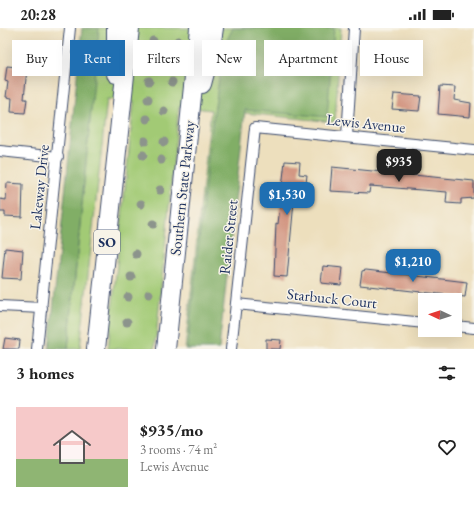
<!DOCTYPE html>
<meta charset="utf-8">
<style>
:root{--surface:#fff;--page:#f2f2f2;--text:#222;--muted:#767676;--accent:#1f6fb2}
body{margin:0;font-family:"EB Garamond",serif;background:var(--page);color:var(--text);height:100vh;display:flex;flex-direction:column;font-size:15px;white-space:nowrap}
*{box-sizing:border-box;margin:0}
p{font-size:13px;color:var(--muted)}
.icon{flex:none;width:22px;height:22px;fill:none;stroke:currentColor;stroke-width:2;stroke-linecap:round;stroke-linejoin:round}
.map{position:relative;height:321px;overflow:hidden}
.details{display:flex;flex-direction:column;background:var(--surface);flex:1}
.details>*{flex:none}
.banner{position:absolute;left:12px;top:12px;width:450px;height:36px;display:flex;gap:8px}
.needle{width:26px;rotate:274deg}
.fabs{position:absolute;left:418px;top:265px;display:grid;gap:8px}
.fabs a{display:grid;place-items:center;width:44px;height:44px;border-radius:0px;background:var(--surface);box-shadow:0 4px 16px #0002;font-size:20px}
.price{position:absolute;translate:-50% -34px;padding:0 9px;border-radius:8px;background:var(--accent);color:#fff;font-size:13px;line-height:26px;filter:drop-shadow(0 1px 2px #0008)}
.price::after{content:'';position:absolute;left:50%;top:24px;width:12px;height:9px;margin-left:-6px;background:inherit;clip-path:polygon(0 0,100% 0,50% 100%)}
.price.active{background:#222;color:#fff}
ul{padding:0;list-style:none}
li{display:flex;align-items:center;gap:12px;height:100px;padding:0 16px}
li span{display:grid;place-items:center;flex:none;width:112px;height:80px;border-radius:0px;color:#555}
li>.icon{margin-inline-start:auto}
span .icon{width:48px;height:48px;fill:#fffc;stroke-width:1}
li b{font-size:17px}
h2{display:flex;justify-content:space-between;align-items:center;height:48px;padding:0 16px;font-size:17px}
.chip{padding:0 14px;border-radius:0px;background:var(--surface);box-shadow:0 4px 16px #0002;font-size:14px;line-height:36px}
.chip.active{background:var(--accent);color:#fff}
.status{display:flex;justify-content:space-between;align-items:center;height:28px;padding:0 20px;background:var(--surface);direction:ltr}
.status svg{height:11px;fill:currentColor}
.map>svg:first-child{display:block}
.green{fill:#a2ca75;stroke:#5e7c6a}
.forest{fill:#81ae66;stroke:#4e6e62}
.building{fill:#d39783}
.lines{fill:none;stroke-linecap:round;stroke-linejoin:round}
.minor-casing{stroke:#3a496c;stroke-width:12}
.motorway-casing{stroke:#3a496c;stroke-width:20}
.minor{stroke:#fff;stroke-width:10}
.motorway{stroke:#fff;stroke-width:18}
.tree{fill:#8c948c}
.labels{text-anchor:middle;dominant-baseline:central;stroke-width:3;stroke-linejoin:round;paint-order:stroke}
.shield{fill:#f7f3e8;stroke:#5d6a87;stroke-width:1}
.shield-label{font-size:14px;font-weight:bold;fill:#1b2f5e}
.street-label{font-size:15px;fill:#1b2f5e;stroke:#f7f3e8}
</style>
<div class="status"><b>20:28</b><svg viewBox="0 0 49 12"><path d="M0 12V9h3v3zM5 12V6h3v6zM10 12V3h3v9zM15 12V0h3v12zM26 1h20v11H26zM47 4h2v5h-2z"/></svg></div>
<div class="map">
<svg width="474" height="321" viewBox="0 0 474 321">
<rect width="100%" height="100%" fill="#f7f3e8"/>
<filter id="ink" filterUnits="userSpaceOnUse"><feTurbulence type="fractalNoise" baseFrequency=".025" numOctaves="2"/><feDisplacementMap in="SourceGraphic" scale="8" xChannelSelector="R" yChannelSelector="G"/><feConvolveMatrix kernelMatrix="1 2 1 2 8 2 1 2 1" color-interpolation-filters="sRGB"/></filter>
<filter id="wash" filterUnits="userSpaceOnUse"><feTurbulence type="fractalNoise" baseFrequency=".012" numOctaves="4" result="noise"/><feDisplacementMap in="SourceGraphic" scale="16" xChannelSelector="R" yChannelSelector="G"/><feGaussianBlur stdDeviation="0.9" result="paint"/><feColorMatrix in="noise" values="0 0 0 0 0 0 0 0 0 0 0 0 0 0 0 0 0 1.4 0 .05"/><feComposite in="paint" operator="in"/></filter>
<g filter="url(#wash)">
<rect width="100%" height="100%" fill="#eddfbd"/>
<path class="green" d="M86 0H341L335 94 215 82 187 321H185L211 82 179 78 155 321H108L134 74 107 71 80 321H68L92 70Z"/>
<g class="forest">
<path d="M82 0H99L68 321H49Z"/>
<path d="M233 0H334L327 89 245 82 219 321H187L210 111 224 18Z"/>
</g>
<g id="blocks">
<g class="building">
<path d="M7 38 27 40 24 71H27L25 85 11 84 12 70 6 69 8 54 5 53Z"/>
<path d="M440 58 455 59 454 72 471 75 470 89 438 86Z"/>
<path d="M394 66 421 68 419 83 392 81Z"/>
<path d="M285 133 300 134 299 146 307 147 305 164 295 163 287 249 274 248 276 195 278 196Z"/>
<path d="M332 139 474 153V170L461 171V176L446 175 447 164 370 158 369 165 330 163Z"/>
<path d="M7 155 23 156 22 189 5 188V184H0V171L6 172Z"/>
<path d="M5 220 23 222 21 251 2 250Z"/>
<path d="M323 238 343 240 341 257 321 255Z"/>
<path d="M366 242 467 254 465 269 360 257 362 243Z"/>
<path d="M5 310 20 312 19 321H3Z"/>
<path d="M266 311 281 312 280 321H266Z"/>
</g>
</g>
</g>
<g filter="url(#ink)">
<use href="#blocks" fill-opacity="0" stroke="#3a496c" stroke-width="1"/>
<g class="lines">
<g class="minor-casing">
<g id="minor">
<path d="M347 108 354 0"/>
<path d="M0 123 58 129"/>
<path d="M236 276 425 295"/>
<path d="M0 278 42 280"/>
<path d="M455 298 474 300"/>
<path d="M37 321 70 0"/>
<path d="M231 321 255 100 474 122"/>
</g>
</g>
<g class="motorway-casing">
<g id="motorway">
<path d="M116 0V46"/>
<path d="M202 56 210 26 214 0"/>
<path d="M96 321 130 0"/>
<path d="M166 321 199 0"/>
</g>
</g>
<use href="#minor" class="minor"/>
<use href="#motorway" class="motorway"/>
</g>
<g class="tree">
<circle cx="153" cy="13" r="4.5"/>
<circle cx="178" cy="13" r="4.5"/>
<circle cx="172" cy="28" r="4.5"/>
<circle cx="152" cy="35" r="4.5"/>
<circle cx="173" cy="41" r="4.5"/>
<circle cx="149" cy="53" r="4.5"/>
<circle cx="172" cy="54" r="4.5"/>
<circle cx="148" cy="71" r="4.5"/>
<circle cx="164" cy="83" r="4.5"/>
<circle cx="147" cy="91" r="4.5"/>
<circle cx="145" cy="113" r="4.5"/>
<circle cx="164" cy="114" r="4.5"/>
<circle cx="143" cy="127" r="4.5"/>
<circle cx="161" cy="132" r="4.5"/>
<circle cx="160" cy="162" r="4.5"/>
<circle cx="141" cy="176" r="4.5"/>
<circle cx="153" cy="196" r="4.5"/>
<circle cx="136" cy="226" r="4.5"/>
<circle cx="131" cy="249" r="4.5"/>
<circle cx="149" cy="266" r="4.5"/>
<circle cx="128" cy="269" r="4.5"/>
<circle cx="127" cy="294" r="4.5"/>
</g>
</g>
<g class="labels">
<rect class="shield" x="94" y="202" width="26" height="24" rx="3"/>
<g class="shield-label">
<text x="107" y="214">SO</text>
</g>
<g class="street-label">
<text transform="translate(366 95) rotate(6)">Lewis Avenue</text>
<text transform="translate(39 159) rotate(-84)">Lakeway Drive</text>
<text transform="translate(182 160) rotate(-84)">Southern State Parkway</text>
<text transform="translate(228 209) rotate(-84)">Raider Street</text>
<text transform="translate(332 270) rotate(6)">Starbuck Court</text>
</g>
</g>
</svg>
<div class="fabs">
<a><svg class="needle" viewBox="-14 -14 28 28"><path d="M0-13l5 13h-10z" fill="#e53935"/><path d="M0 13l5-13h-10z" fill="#767676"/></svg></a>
</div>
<b class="price active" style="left:399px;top:155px">$935</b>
<b class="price" style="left:287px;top:188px">$1,530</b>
<b class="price" style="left:413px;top:255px">$1,210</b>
<div class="banner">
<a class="chip">Buy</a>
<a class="chip active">Rent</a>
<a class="chip">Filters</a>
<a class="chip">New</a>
<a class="chip">Apartment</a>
<a class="chip">House</a>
</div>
</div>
<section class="details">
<h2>3 homes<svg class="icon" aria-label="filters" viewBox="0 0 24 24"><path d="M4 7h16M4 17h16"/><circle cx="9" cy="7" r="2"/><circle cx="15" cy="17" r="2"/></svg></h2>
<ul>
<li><span style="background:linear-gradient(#f6c9c9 65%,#8fb573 0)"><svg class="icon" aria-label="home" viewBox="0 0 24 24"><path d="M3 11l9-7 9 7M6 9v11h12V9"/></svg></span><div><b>$935/mo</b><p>3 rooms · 74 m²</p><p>Lewis Avenue</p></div><svg class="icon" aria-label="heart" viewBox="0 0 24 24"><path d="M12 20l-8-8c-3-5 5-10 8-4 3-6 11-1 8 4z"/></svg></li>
</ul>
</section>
